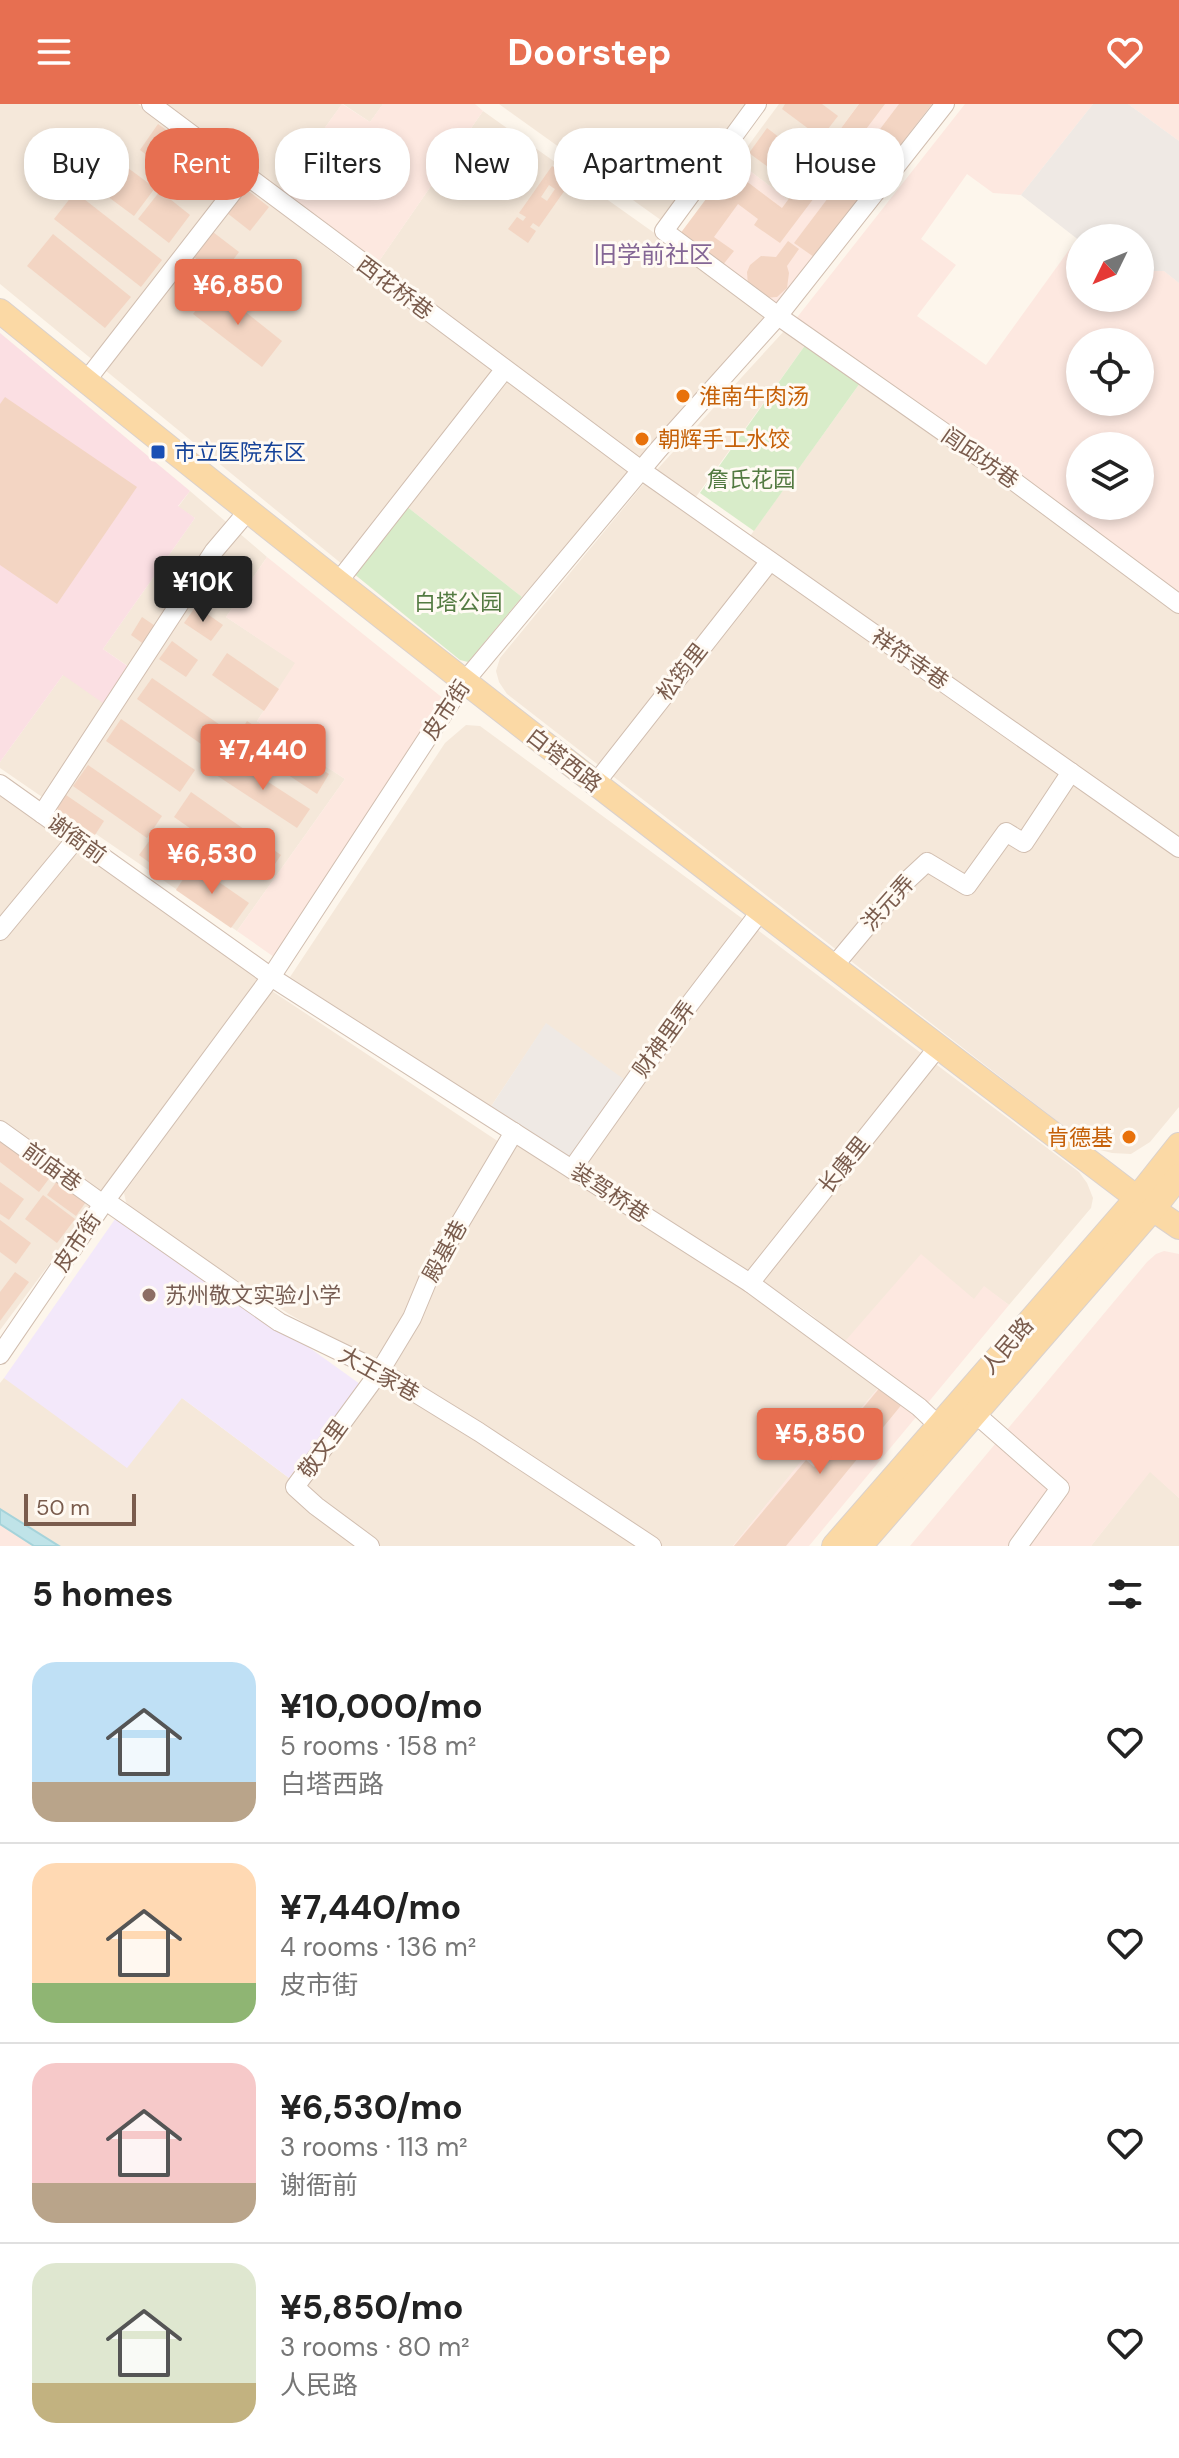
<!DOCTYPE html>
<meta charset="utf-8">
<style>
:root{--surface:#fff;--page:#f6f6f6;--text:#222;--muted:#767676;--line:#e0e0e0;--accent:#e76f51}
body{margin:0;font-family:"DM Sans","Noto Sans SC",sans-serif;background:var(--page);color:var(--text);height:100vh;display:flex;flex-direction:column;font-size:30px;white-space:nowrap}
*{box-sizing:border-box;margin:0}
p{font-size:26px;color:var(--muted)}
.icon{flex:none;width:44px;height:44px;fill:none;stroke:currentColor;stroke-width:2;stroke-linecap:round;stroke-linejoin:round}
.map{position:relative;height:1442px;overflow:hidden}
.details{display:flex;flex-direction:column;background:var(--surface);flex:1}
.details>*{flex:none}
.banner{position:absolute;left:24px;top:24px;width:1132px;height:72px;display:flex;gap:16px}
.needle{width:52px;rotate:227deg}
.fabs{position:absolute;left:1066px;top:120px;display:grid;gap:16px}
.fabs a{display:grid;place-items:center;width:88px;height:88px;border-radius:50%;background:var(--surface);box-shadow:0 4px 12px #0003;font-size:40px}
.scale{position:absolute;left:24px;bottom:20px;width:112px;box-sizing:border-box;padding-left:8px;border:4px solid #7a5c4d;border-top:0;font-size:22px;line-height:28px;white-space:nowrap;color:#7a5c4d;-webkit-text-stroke:6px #fffaf3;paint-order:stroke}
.price{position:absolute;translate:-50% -68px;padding:0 18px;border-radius:8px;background:var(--accent);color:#fff;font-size:26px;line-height:52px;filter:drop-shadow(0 2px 4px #0008)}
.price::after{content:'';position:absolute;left:50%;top:48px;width:24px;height:18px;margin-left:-12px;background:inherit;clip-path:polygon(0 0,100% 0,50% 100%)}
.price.selected{background:#222;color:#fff}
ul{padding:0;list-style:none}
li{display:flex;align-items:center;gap:24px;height:200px;padding:0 32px}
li+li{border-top:2px solid var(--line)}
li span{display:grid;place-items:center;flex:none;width:224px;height:160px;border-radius:24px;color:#555}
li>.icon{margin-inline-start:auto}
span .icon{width:96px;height:96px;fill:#fffc;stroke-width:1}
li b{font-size:34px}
h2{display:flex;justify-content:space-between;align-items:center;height:96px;padding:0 32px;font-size:34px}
.chip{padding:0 28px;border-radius:32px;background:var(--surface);box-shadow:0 4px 12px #0003;font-size:28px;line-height:72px}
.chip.selected{background:var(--accent);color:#fff}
header{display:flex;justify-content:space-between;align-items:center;height:104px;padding:0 32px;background:var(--accent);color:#fff;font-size:36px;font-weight:800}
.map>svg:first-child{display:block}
.residential{fill:#f5e8da}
.commercial{fill:#fde8e0;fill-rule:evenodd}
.industrial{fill:#efe9e4}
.education{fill:#f3e8fa}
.medical{fill:#fbdfe3}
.green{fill:#d8ecc9}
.water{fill:#bfe3e8;stroke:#a5d3da;stroke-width:2}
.building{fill:#f3d5c3;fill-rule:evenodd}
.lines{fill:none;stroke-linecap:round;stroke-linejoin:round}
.minor-casing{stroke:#d1beb0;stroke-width:20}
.major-casing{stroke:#dad1cd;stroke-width:26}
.minor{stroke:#fff;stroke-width:18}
.major{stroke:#fbd9a5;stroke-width:24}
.food-dot{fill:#e8710a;stroke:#fffaf3;stroke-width:3}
.transit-dot{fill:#1a4fb4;stroke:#fffaf3;stroke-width:3}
.education-dot{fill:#8d6e63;stroke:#fffaf3;stroke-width:3}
.labels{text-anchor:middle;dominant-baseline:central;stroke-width:6;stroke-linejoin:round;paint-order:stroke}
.street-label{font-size:22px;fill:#7a5c4d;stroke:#fffaf3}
.food-label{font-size:22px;fill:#c56008;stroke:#fffaf3;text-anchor:start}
.transit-label{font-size:22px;fill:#164399;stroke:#fffaf3;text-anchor:start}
.park-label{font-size:22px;fill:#537a41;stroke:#fffaf3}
.education-label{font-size:22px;fill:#785e54;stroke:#fffaf3;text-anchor:start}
.neighbourhood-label{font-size:24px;fill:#846695;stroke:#fffaf3}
</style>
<header><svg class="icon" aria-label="menu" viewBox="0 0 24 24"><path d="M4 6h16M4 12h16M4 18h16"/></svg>Doorstep<svg class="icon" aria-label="heart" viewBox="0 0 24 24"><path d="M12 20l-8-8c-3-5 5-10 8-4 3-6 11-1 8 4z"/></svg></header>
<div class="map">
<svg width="1179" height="1442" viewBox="0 0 1179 1442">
<rect width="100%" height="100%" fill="#fdf6ec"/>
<g class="residential">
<path d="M0 0H138L362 171 630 366 522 493 401 398 348 465 0 180Z"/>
<path d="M157 0H342L277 90Z"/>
<path d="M343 0H383L370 18Z"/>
<path d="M499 0H752L665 119Z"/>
<path d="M779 0H859L788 96 737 57Z"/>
<path d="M483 7 555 58 553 62 571 75 574 72 770 211 640 355 375 163Z"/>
<path d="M785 226 806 240 688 404 743 442 860 279 1015 388 1179 509V1003L1150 1038 1131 1050 1112 1049 1096 1045 1079 1034 507 590 499 578 496 567 500 554 640 384Z"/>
<path d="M190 387 267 453 226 513 296 559 257 617 345 675 237 827 0 664V658L63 571 135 567 103 545 195 414 178 403Z"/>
<path d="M466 621 480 622 747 818 1079 1068 1087 1079 1093 1094 1091 1104 1009 1201 984 1183 975 1196 843 1239 813 1212 749 1167 570 1054 546 920 490 1004 290 873 445 639Z"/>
<path d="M0 687 259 873 98 1091 0 1020Z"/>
<path d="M272 887 502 1040 406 1210 375 1259 289 1210 134 1109 126 1098 124 1089Z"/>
<path d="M0 1032 95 1099 0 1226Z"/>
<path d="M518 1033 885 1276 815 1359 806 1352 733 1442H661L387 1265 436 1169Z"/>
<path d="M4 1274 182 1294 289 1374 360 1280 390 1282 546 1378 640 1442H59L0 1405V1279Z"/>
<path d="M1150 1367 1179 1394V1442H1091Z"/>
</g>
<g class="commercial">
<path d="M342 0 370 18 383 0H475L483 7 375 163 277 90Z"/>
<path d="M859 0H932L776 202 680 130 737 57 788 96Z"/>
<path d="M965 0H1093L1021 91 993 89 967 70 921 135 956 161 917 212 986 261 1077 135 1080 137V194H1140V167H1164L1179 179V493L795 216ZM1080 238H1140V298H1080ZM1080 342H1140V402H1080Z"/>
<path d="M1128 0H1179V37Z"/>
<path d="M267 453 444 595 274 853 237 827 345 675 257 617 295 559 226 513Z"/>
<path d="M1164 1147 1179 1150V1394L1150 1368 1091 1442H910L1147 1158 1156 1150Z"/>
<path d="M921 1150 974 1195 984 1182 1009 1201 809 1442H733L806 1351 815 1359 885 1276 840 1243Z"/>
<path d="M0 1420 34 1442H0Z"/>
</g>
<g class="industrial">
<path d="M1093 0H1128L1179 37V179L1164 167H1140V134H1080V137L1021 91Z"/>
<path d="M546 919 625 976 570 1054 490 1004Z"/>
</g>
<path class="education" d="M120 1108 360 1280 289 1374 182 1294 127 1364 4 1274Z"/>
<path class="medical" d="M0 229 190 387 178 402 195 414 103 545 136 568 110 604 63 571 0 658Z"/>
<g class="green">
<path d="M806 240 860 279 754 427 700 389Z"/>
<path d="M401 398 522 493 468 558 460 556 348 465Z"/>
</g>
<path class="water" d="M0 1405 59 1442H34L0 1420Z"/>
<g class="building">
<path d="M785 0H822L838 12 821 34 782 5Z"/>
<path d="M859 0H885L780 139 754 121 758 115 738 100 714 133 734 147 722 162 680 130 729 64 782 104Z"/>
<path d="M899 0H932L814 153 794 139Z"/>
<path d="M158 20 186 40 167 66 140 46Z"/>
<path d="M767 24 809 56 791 80 749 49Z"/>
<path d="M190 43 219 64 201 89 171 68Z"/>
<path d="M552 62 558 66 556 68 572 76 539 123 533 119 530 123 536 127 528 139 508 125 517 113 523 117 526 113 519 109ZM549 81 555 85 547 97 541 93Z"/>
<path d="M128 64 155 84 134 112 107 92Z"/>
<path d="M241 81 269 103 250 127 222 105Z"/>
<path d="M160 87 190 111 169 139 138 115Z"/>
<path d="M75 88 162 156 141 183 54 115Z"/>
<path d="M209 125 239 148 220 173 190 150Z"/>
<path d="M53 130 131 193 105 224 27 162Z"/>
<path d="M788 137 799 145 787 162 789 169 787 184 777 193 763 194 748 182 747 168 750 161 761 152 776 153Z"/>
<path d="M214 183 282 237 262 263 193 210Z"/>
<path d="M5 293 137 383 57 500 0 461V300Z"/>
<path d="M174 466 194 480 176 506 156 491Z"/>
<path d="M196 502 223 521 211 537 184 519Z"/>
<path d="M142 513 164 528 152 546 131 531Z"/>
<path d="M172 537 198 556 186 573 159 555Z"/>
<path d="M227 549 279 585 264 607 212 571Z"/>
<path d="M152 574 226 625 211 647 137 595Z"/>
<path d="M121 615 195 666 180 688 106 637Z"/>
<path d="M247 617 329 670 317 690 235 636Z"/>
<path d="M228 652 310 705 297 724 216 671Z"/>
<path d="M88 661 162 712 147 734 73 682Z"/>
<path d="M191 688 281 751 264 776 174 713Z"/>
<path d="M66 691 104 717 95 731 57 705Z"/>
<path d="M150 736 183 759 172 775 139 751Z"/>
<path d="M193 760 249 799 231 824 176 786Z"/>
<path d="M0 1035 51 1072 39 1088 0 1058Z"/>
<path d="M59 1074 88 1095 76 1112 47 1091Z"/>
<path d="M0 1078 24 1095 9 1116 0 1110Z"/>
<path d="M43 1091 75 1115 57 1139 25 1115Z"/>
<path d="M0 1116 31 1139 16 1160 0 1148Z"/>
<path d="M15 1168 29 1178 0 1217V1188Z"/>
<path d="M882 1281 903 1299 786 1442H734L806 1356 814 1363Z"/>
</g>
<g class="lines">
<g class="minor-casing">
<g id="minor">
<path d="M151 0 641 366 1179 744"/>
<path d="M757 0 664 127 778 212 1015 378 1179 500"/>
<path d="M86 277 246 71"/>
<path d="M338 478 504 266"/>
<path d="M0 680 271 873 750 1179 919 1303 938 1321"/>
<path d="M595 680 770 457"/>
<path d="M42 710 214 447 248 407"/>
<path d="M0 827 76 735"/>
<path d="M833 863 899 784 927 758 967 782 1006 728 1024 739 1071 668"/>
<path d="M0 1026 103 1100"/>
<path d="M572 1065 679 914 760 808"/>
<path d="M106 1097 279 1218 380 1267 479 1328 652 1442"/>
<path d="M750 1179 938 943"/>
<path d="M0 1251 103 1100 271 873 464 578 658 346 778 212 945 0"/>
<path d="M979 1313 1060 1384 1018 1442"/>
<path d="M370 1442 316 1402 295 1383 380 1267 412 1214 432 1166 514 1028"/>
</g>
</g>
<g class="major-casing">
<g id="major">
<path d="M0 207C373 511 754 803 1137 1094L1179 1123"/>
<path d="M834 1442 1137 1094 1179 1041"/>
<path d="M860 1442 1153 1105 1179 1072"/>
</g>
</g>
<use href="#minor" class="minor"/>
<use href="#major" class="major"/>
</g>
<g class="food-dot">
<circle cx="683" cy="292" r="8"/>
<circle cx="642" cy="335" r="8"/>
<circle cx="1129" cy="1033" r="8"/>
</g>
<rect class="transit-dot" x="150" y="340" width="16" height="16" rx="4"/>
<circle class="education-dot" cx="149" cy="1191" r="8"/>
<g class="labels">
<g class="street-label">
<text transform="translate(395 184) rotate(37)">西花桥巷</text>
<text transform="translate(980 354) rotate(35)">闾邱坊巷</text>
<text transform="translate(910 555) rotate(35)">祥符寺巷</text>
<text transform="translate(682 568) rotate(-52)">松筠里</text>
<text transform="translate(446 606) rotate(-56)">皮市街</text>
<text transform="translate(564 656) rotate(38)">白塔西路</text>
<text transform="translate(77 735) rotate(36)">谢衙前</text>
<text transform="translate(888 799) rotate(-48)">洪元弄</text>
<text transform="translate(664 935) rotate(-54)">财神里弄</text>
<text transform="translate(844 1061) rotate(-51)">长康里</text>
<text transform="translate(52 1063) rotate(36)">前庙巷</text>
<text transform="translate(610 1089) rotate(33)">装驾桥巷</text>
<text transform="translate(77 1138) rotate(-56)">皮市街</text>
<text transform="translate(445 1147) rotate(-61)">殿基巷</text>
<text transform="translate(1007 1242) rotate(-49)">人民路</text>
<text transform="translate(379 1270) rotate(29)">大王家巷</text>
<text transform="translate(323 1345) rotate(-54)">敬文里</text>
</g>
<g class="food-label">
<text x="699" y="292">淮南牛肉汤</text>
<text x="658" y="335">朝辉手工水饺</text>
<text x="1113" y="1033" text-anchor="end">肯德基</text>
</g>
<g class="transit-label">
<text x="174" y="348">市立医院东区</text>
</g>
<g class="park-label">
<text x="751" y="375">詹氏花园</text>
<text x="458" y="498">白塔公园</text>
</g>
<g class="education-label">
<text x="165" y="1191">苏州敬文实验小学</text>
</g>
<g class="neighbourhood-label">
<text x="653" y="150">旧学前社区</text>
</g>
</g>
</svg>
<div class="fabs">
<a><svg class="needle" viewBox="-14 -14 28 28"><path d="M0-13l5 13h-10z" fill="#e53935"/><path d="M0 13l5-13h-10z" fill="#767676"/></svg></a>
<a><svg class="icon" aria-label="locate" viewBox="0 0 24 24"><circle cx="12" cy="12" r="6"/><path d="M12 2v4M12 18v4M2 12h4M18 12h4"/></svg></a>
<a><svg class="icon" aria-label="layers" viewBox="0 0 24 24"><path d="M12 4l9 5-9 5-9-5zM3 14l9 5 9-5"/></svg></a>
</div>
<div class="scale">50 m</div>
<b class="price" style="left:238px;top:223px">¥6,850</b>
<b class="price selected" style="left:203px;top:520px">¥10K</b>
<b class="price" style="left:263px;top:688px">¥7,440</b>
<b class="price" style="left:212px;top:792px">¥6,530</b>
<b class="price" style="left:820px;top:1372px">¥5,850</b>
<div class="banner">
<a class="chip">Buy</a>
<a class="chip selected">Rent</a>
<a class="chip">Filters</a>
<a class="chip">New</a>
<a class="chip">Apartment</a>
<a class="chip">House</a>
</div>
</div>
<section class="details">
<h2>5 homes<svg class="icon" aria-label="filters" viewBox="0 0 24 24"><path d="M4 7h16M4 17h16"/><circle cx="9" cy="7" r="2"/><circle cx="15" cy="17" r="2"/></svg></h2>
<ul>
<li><span style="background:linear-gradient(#bfe0f5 75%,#b9a48a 0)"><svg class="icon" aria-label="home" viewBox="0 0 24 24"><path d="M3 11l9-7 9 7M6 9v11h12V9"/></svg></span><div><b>¥10,000/mo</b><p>5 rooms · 158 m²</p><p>白塔西路</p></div><svg class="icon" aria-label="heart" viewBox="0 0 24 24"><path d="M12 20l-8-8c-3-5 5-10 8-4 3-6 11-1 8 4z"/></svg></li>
<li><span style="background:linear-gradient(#ffd9b3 75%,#8fb573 0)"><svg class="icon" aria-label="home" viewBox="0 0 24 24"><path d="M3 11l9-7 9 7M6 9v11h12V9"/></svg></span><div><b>¥7,440/mo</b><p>4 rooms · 136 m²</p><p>皮市街</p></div><svg class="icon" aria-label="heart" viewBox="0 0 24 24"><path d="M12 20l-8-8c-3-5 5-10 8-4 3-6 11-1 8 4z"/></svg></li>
<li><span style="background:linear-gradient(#f6c9c9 75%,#b9a48a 0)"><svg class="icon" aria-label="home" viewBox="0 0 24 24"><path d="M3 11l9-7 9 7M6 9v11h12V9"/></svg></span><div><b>¥6,530/mo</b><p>3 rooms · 113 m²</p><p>谢衙前</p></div><svg class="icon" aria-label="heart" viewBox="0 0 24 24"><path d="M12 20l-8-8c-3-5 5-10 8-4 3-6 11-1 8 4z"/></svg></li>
<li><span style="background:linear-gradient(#dfe7d0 75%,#c2b280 0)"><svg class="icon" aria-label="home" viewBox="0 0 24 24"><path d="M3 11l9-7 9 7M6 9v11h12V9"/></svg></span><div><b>¥5,850/mo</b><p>3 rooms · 80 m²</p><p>人民路</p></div><svg class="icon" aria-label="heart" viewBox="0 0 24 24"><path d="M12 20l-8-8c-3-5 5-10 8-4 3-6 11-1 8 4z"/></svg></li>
</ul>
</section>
